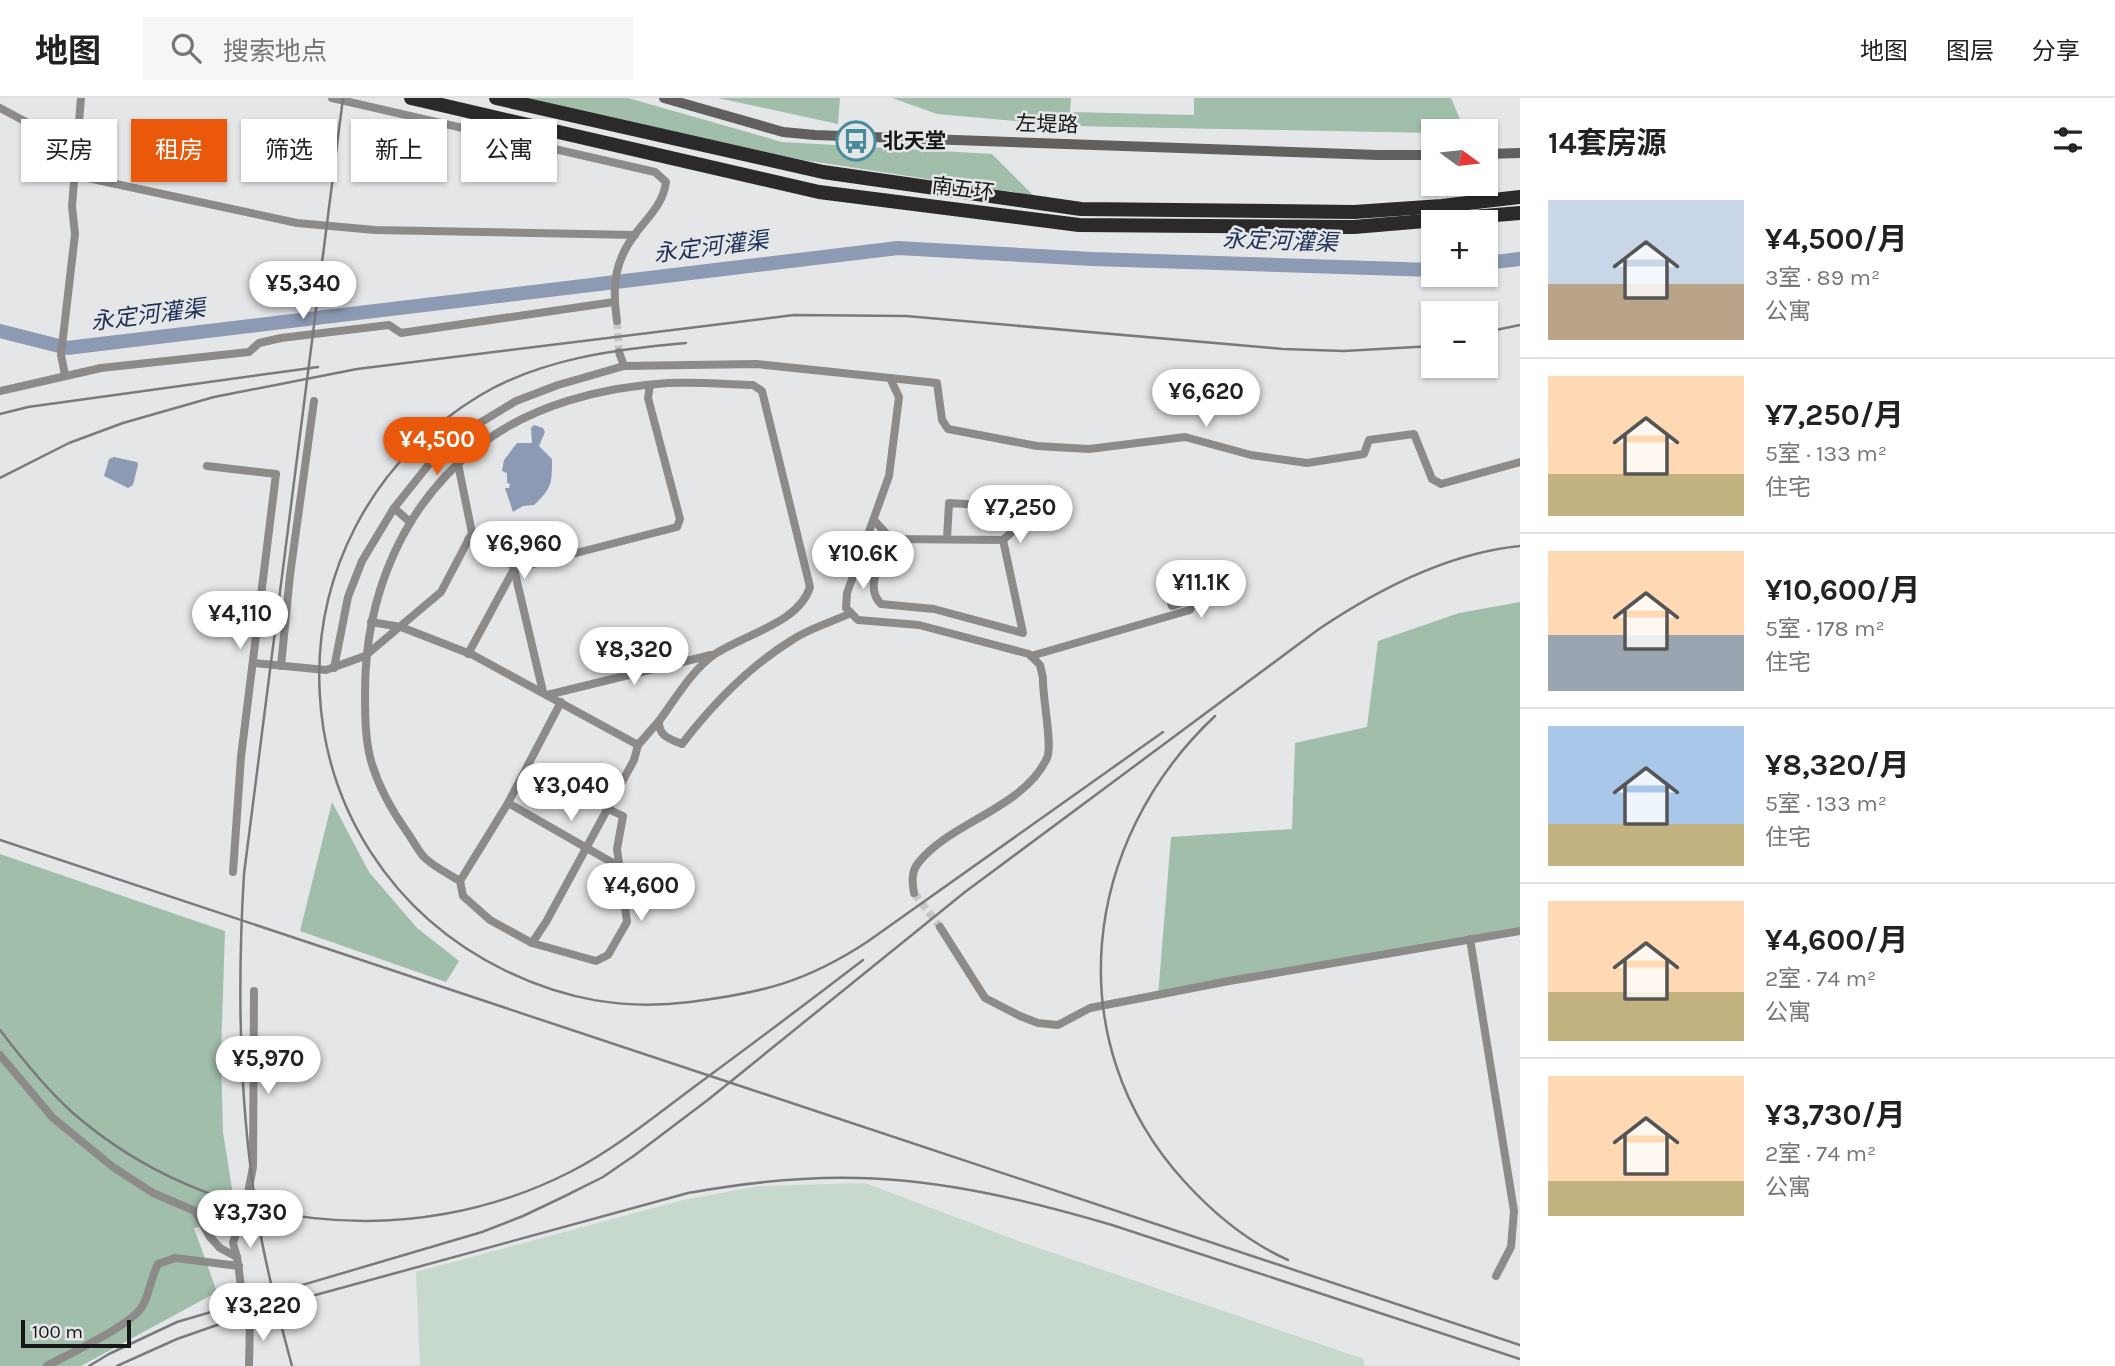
<!DOCTYPE html>
<html lang="zh">
<meta charset="utf-8">
<style>
:root{--surface:#fff;--page:#f6f6f6;--text:#222;--muted:#767676;--line:#e0e0e0;--accent:#ea580c}
body{margin:0;font-family:Karla,"Noto Sans SC",sans-serif;background:var(--page);color:var(--text);height:100vh;display:flex;flex-direction:column;font-size:26px;white-space:nowrap}
*{box-sizing:border-box;margin:0}
p{font-size:23px;color:var(--muted)}
.icon{flex:none;width:38px;height:38px;fill:none;stroke:currentColor;stroke-width:2;stroke-linecap:round;stroke-linejoin:round}
.map{position:relative;flex:1;overflow:hidden}
.drawer{display:flex;flex-direction:column;background:var(--surface);width:595px}
.drawer>*{flex:none}
.hud{position:absolute;left:21px;top:21px;width:665px;height:63px;display:flex;gap:14px}
.needle{width:46px;rotate:105deg}
.controls{position:absolute;left:1421px;top:21px;display:grid;gap:14px}
.controls a{display:grid;place-items:center;width:77px;height:77px;border-radius:0px;background:var(--surface);box-shadow:0 2px 5px #0004;font-size:35px}
.scale{position:absolute;left:21px;bottom:18px;width:110px;box-sizing:border-box;padding-left:7px;border:4px solid #171718;border-top:0;font-size:19px;line-height:24px;white-space:nowrap;color:#171718;-webkit-text-stroke:5px #e5e6e8;paint-order:stroke}
.price{position:absolute;translate:-50% -60px;padding:0 16px;border-radius:24px;background:#fff;color:#222;font-size:23px;line-height:46px;filter:drop-shadow(0 2px 4px #0008)}
.price::after{content:'';position:absolute;left:50%;top:42px;width:21px;height:16px;margin-left:-10px;background:inherit;clip-path:polygon(0 0,100% 0,50% 100%)}
.price.current{background:var(--accent);color:#fff}
ul{padding:0;list-style:none}
li{display:flex;align-items:center;gap:21px;height:175px;padding:0 28px}
li+li{border-top:2px solid var(--line)}
li span{display:grid;place-items:center;flex:none;width:196px;height:140px;border-radius:0px;color:#555}
li>.icon{margin-inline-start:auto}
span .icon{width:84px;height:84px;fill:#fffc;stroke-width:1}
li b{font-size:30px}
h2{display:flex;justify-content:space-between;align-items:center;height:84px;padding:0 28px;font-size:30px}
.chip{padding:0 24px;border-radius:0px;background:var(--surface);box-shadow:0 2px 5px #0004;font-size:24px;line-height:63px}
.chip.current{background:var(--accent);color:#fff}
header{display:flex;align-items:center;gap:42px;box-sizing:border-box;height:98px;padding:0 35px;background:var(--surface);border-bottom:2px solid var(--line)}
header strong{font-size:33px}
nav{display:flex;gap:38px;margin-inline-start:auto;font-size:24px}
.search{width:490px;height:63px;background:var(--page);display:flex;align-items:center;gap:18px;box-sizing:border-box;padding:0 24px;border-radius:0px;color:var(--muted);font-size:26px}
main{display:flex;flex:1;min-height:0}
.map>svg:first-child{display:block}
.green{fill:#c6d9cc}
.forest{fill:#a0beaa}
.water{fill:#8c9ab4}
.lines{fill:none;stroke-linecap:round;stroke-linejoin:round}
.river{stroke:#8c9ab4;stroke-width:14}
.street-tunnel{stroke:#c6c7c9;stroke-width:8;stroke-dasharray:8 4;stroke-linecap:butt}
.street{stroke:#8c8b8a;stroke-width:8}
.secondary{stroke:#61605f;stroke-width:10}
.highway{stroke:#2b2929;stroke-width:14}
.rail{stroke:#7a7a7c;stroke-width:2.5}
.labels{text-anchor:middle;dominant-baseline:central;stroke-width:5;stroke-linejoin:round;paint-order:stroke}
.street-label{font-size:21px;fill:#171718;stroke:#e5e6e8}
.poi-label{font-size:21px;font-weight:bold;fill:#171718;stroke:#e5e6e8;text-anchor:start}
.water-label{font-size:23px;font-style:italic;fill:#1d2f55;stroke:#e5e6e8}
</style>
<header>
<strong>地图</strong>
<div class="search"><svg class="icon" aria-label="search" viewBox="0 0 24 24"><circle cx="10" cy="10" r="6"/><path d="M15 15l6 6"/></svg>搜索地点</div>
<nav><a>地图</a><a>图层</a><a>分享</a></nav>
</header>
<main>
<div class="map">
<svg width="1520" height="1268" viewBox="0 0 1520 1268">
<rect width="100%" height="100%" fill="#e5e6e8"/>
<path class="green" d="M865 1085 1021 1144 1364 1261V1268H420L416 1174 683 1102 759 1088Z"/>
<g class="forest">
<path d="M521 0H628L782 44 992 56 1033 97 803 62Z"/>
<path d="M718 0H840L838 26Z"/>
<path d="M892 0H1071L1070 14 1194 17V0H1451L1465 33 1433 35 1071 28 937 16Z"/>
<path d="M1520 504V835L1158 898 1171 739 1292 731 1295 645 1367 629 1378 543 1459 515Z"/>
<path d="M332 704 369 774 417 830 459 863 446 884 300 833Z"/>
<path d="M0 756 225 833 221 957 223 1034 237 1123 194 1130 217 1194 81 1268H0Z"/>
</g>
<g class="water">
<path d="M534 327 543 330 545 334 539 348 552 361C552 386 552 390 534 407L523 408 513 414 505 390H509L510 386 507 385V375L502 373 504 362 517 345H532L531 330Z"/>
<path d="M114 359 137 364 138 367 133 387 128 390 104 378 109 361Z"/>
</g>
<g class="lines">
<g class="river">
<path d="M1486 165 1520 161"/>
<path d="M0 233 67 250 898 150 1093 161 1433 172"/>
</g>
<g class="street-tunnel">
<path d="M617 223 619 254"/>
<path d="M914 795 940 829"/>
<path d="M241 1188 250 1222"/>
</g>
<g class="street">
<path d="M332 0 655 74 666 84C663 106 649 118 636 135 614 163 612 188 617 223"/>
<path d="M0 10 30 26 77 34"/>
<path d="M74 77 297 125 375 132 635 137"/>
<path d="M619 254 624 268"/>
<path d="M65 277 61 257 75 136 72 108 81 0"/>
<path d="M890 280 937 285 942 322 948 331 1037 348 1089 351 1185 339 1251 357 1307 365 1364 356 1369 342 1414 336 1432 381 1441 386 1520 364"/>
<path d="M0 293 101 270 249 254 259 245 281 240 389 227 401 235 614 204"/>
<path d="M207 368 276 376 241 659 233 774"/>
<path d="M394 410 410 424"/>
<path d="M874 422 891 441 1003 442 1013 433V409L949 405 947 441"/>
<path d="M891 441C883 459 863 489 881 506L934 511 1023 535 1003 442"/>
<path d="M371 524 401 529 473 557 638 647 659 623"/>
<path d="M468 556 514 471C506 454 487 445 468 442"/>
<path d="M1031 558 1190 512C1198 499 1202 490 1205 475L1199 467 1163 479 1172 508 1200 497"/>
<path d="M253 565 326 572 365 558 441 494 472 435 458 366"/>
<path d="M281 568 290 477 314 303"/>
<path d="M334 570 348 499 362 463 394 410 430 365 470 331 516 303 558 287 624 268 756 266 890 280 899 299 889 378 847 495 846 510 858 522 919 527 1029 556 1040 567 1043 580C1042 598 1053 647 1047 660 1024 710 951 724 919 764 911 773 912 784 914 795"/>
<path d="M543 594 514 471 677 429 680 421 648 300 650 287"/>
<path d="M547 597 711 557"/>
<path d="M638 647 634 662 546 824 532 845 490 822 463 798 460 783C449 776 434 769 425 760 418 753 413 742 407 734 392 713 378 687 371 663 365 641 365 616 365 594 365 499 402 407 479 348 531 307 602 289 668 285 696 284 725 286 753 287L762 293 810 489C799 525 745 536 715 556 692 572 676 600 659 623 658 638 670 641 682 646 712 607 750 568 792 542 810 530 832 524 851 515"/>
<path d="M508 705 620 769"/>
<path d="M460 783 508 705 561 604"/>
<path d="M940 829 985 900 1020 918 1038 925 1058 927 1090 910 1229 883 1520 833"/>
<path d="M1470 841 1514 1113 1511 1149 1496 1178"/>
<path d="M532 845 596 863 608 857 627 824 617 751 623 718 606 710"/>
<path d="M0 957 53 1020 113 1069 153 1095 195 1113 210 1139 220 1150 237 1159"/>
<path d="M247 1100 253 1069 254 893"/>
<path d="M241 1188 237 1159 233 1145 243 1115"/>
<path d="M47 1268C68 1256 133 1227 143 1207 149 1196 151 1180 158 1166L175 1160 239 1168"/>
<path d="M249 1268 250 1222"/>
</g>
<g class="secondary">
<path d="M664 0 783 34 815 37 1378 57H1433"/>
<path d="M1486 56 1520 55"/>
</g>
<g class="highway">
<path d="M411 0 819 94 1079 127 1354 129 1520 115"/>
<path d="M496 0 823 74 1081 111 1354 114 1442 108 1520 99"/>
</g>
<g class="rail">
<path d="M1486 234 1520 227"/>
<path d="M686 245C616 251 540 261 479 298 254 435 270 758 506 873 566 902 624 912 690 904 762 895 806 884 867 844L1163 634"/>
<path d="M0 316 28 309 318 269"/>
<path d="M0 380 69 345 123 325 214 299 357 271 794 217 906 218 1283 251 1344 253 1433 248"/>
<path d="M1215 618C1082 743 1057 943 1184 1083 1213 1115 1248 1144 1288 1162"/>
<path d="M0 742 1520 1247"/>
<path d="M0 932C22 961 46 991 73 1015 211 1135 411 1156 572 1073 616 1050 655 1018 694 989 751 947 807 905 863 862"/>
<path d="M89 1268 109 1256 177 1224 482 1134 523 1118 563 1099 603 1079 635 1057 709 1001 965 794 1319 531C1377 492 1449 455 1520 448"/>
<path d="M117 1268 177 1241 257 1213 688 1095C745 1085 801 1078 859 1080 945 1082 1030 1103 1112 1127L1520 1261"/>
<path d="M292 1268C279 1220 266 1171 258 1122 239 1008 237 891 244 776L343 0"/>
</g>
</g>
<defs>
<g id="bus-ring" transform="scale(2.0125)"><circle r="9.5" fill="#e5e6e8" stroke="#488b9b" stroke-width="1.5"/><path d="M-5-6H5V4H4V6H2V4H-2V6H-4V4H-5ZM-3.5-4V0h7V-4ZM-3.5 1.2v1.5H-2V1.2ZM2 1.2v1.5H3.5V1.2Z" fill="#488b9b"/></g>
</defs>
<g fill-rule="evenodd">
<use href="#bus-ring" x="856" y="43"/>
</g>
<g class="labels">
<g class="street-label">
<text transform="translate(1047 26) rotate(2)">左堤路</text>
<text transform="translate(963 91) rotate(7)">南五环</text>
</g>
<g class="poi-label">
<text x="883" y="43">北天堂</text>
</g>
<g class="water-label">
<text transform="translate(1280 143) rotate(2)">永定河灌渠</text>
<text transform="translate(711 149) rotate(-7)">永定河灌渠</text>
<text transform="translate(148 217) rotate(-7)">永定河灌渠</text>
</g>
</g>
</svg>
<div class="controls">
<a><svg class="needle" viewBox="-14 -14 28 28"><path d="M0-13l5 13h-10z" fill="#e53935"/><path d="M0 13l5-13h-10z" fill="#767676"/></svg></a>
<a>+</a>
<a>−</a>
</div>
<div class="scale">100 m</div>
<b class="price" style="left:303px;top:223px">¥5,340</b>
<b class="price" style="left:1206px;top:331px">¥6,620</b>
<b class="price current" style="left:437px;top:379px">¥4,500</b>
<b class="price" style="left:1020px;top:447px">¥7,250</b>
<b class="price" style="left:524px;top:483px">¥6,960</b>
<b class="price" style="left:863px;top:493px">¥10.6K</b>
<b class="price" style="left:1201px;top:522px">¥11.1K</b>
<b class="price" style="left:240px;top:553px">¥4,110</b>
<b class="price" style="left:634px;top:589px">¥8,320</b>
<b class="price" style="left:571px;top:725px">¥3,040</b>
<b class="price" style="left:641px;top:825px">¥4,600</b>
<b class="price" style="left:268px;top:998px">¥5,970</b>
<b class="price" style="left:250px;top:1152px">¥3,730</b>
<b class="price" style="left:263px;top:1245px">¥3,220</b>
<div class="hud">
<a class="chip">买房</a>
<a class="chip current">租房</a>
<a class="chip">筛选</a>
<a class="chip">新上</a>
<a class="chip">公寓</a>
</div>
</div>
<section class="drawer">
<h2>14套房源<svg class="icon" aria-label="filters" viewBox="0 0 24 24"><path d="M4 7h16M4 17h16"/><circle cx="9" cy="7" r="2"/><circle cx="15" cy="17" r="2"/></svg></h2>
<ul>
<li><span style="background:linear-gradient(#c9d6e8 60%,#b9a48a 0)"><svg class="icon" aria-label="home" viewBox="0 0 24 24"><path d="M3 11l9-7 9 7M6 9v11h12V9"/></svg></span><div><b>¥4,500/月</b><p>3室 · 89 m²</p><p>公寓</p></div></li>
<li><span style="background:linear-gradient(#ffd9b3 70%,#c2b280 0)"><svg class="icon" aria-label="home" viewBox="0 0 24 24"><path d="M3 11l9-7 9 7M6 9v11h12V9"/></svg></span><div><b>¥7,250/月</b><p>5室 · 133 m²</p><p>住宅</p></div></li>
<li><span style="background:linear-gradient(#ffd9b3 60%,#9aa5b1 0)"><svg class="icon" aria-label="home" viewBox="0 0 24 24"><path d="M3 11l9-7 9 7M6 9v11h12V9"/></svg></span><div><b>¥10,600/月</b><p>5室 · 178 m²</p><p>住宅</p></div></li>
<li><span style="background:linear-gradient(#a9c7e8 70%,#c2b280 0)"><svg class="icon" aria-label="home" viewBox="0 0 24 24"><path d="M3 11l9-7 9 7M6 9v11h12V9"/></svg></span><div><b>¥8,320/月</b><p>5室 · 133 m²</p><p>住宅</p></div></li>
<li><span style="background:linear-gradient(#ffd9b3 65%,#c2b280 0)"><svg class="icon" aria-label="home" viewBox="0 0 24 24"><path d="M3 11l9-7 9 7M6 9v11h12V9"/></svg></span><div><b>¥4,600/月</b><p>2室 · 74 m²</p><p>公寓</p></div></li>
<li><span style="background:linear-gradient(#ffd9b3 75%,#c2b280 0)"><svg class="icon" aria-label="home" viewBox="0 0 24 24"><path d="M3 11l9-7 9 7M6 9v11h12V9"/></svg></span><div><b>¥3,730/月</b><p>2室 · 74 m²</p><p>公寓</p></div></li>
</ul>
</section>
</main>
